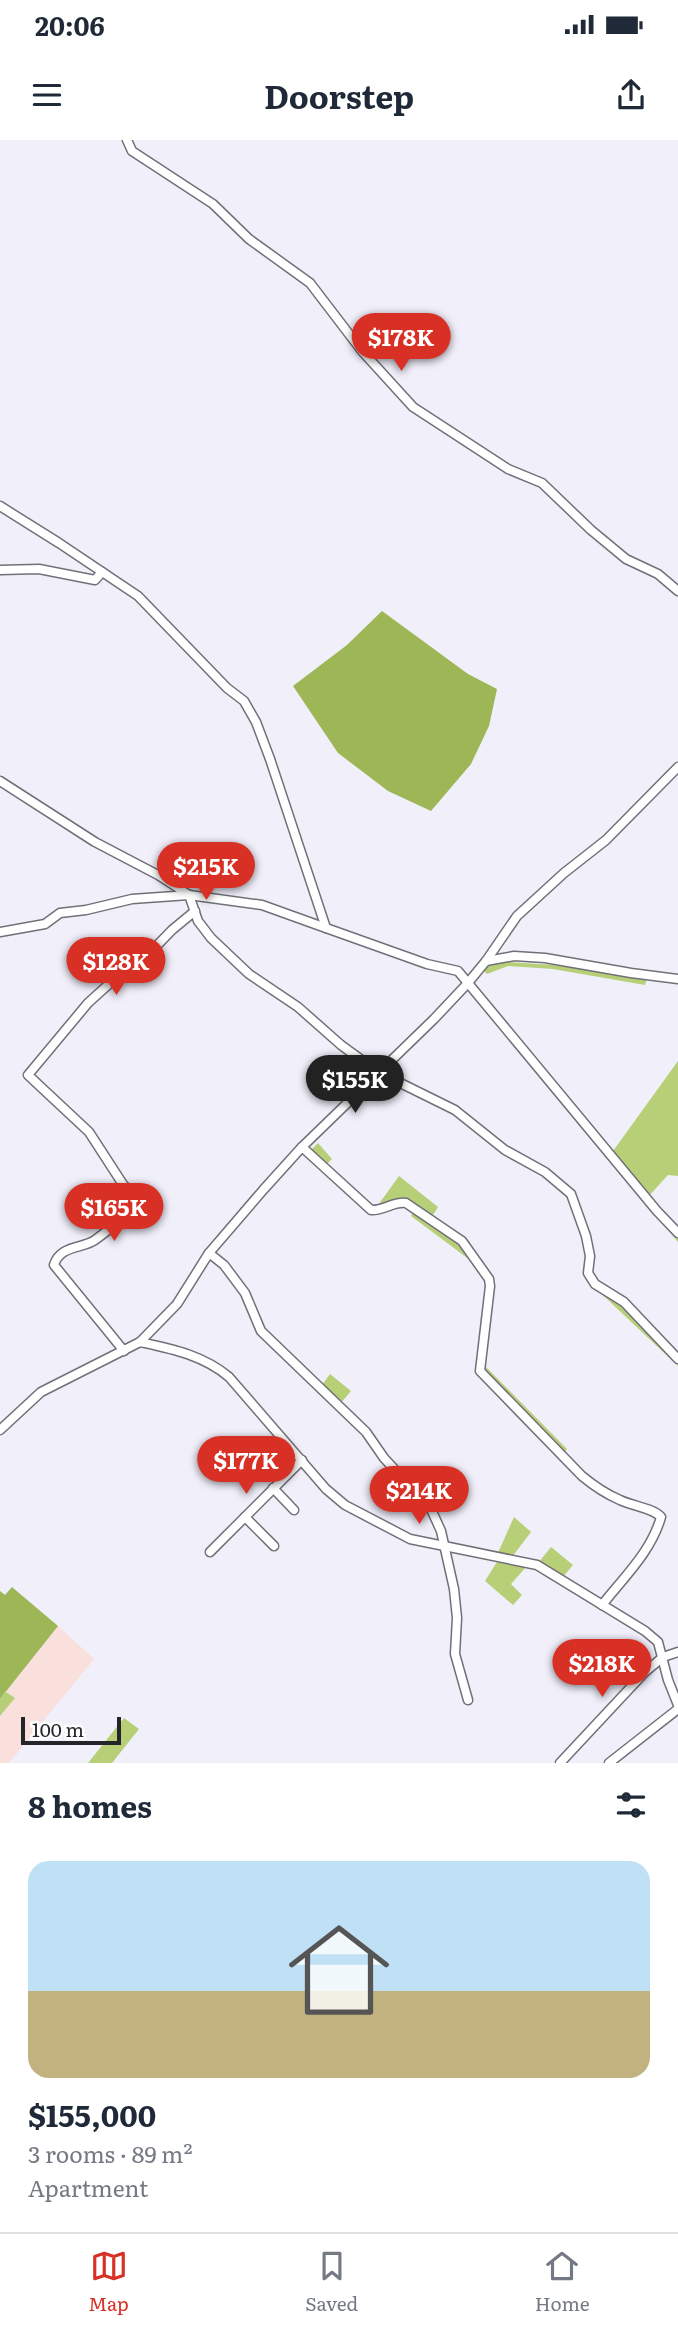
<!DOCTYPE html>
<meta charset="utf-8">
<style>
:root{--surface:#fff;--page:#f2f2f3;--text:#1f2937;--muted:#747a83;--line:#e0e1e3;--accent:#d93025}
body{margin:0;font-family:Literata,serif;background:var(--page);color:var(--text);height:100vh;display:flex;flex-direction:column;font-size:26px;white-space:nowrap}
*{box-sizing:border-box;margin:0}
p{font-size:23px;color:var(--muted)}
.icon{flex:none;width:38px;height:38px;fill:none;stroke:currentColor;stroke-width:2;stroke-linecap:round;stroke-linejoin:round}
.map{position:relative;height:1623px;overflow:hidden}
.sheet{display:flex;flex-direction:column;background:var(--surface);flex:1}
.sheet>*{flex:none}
.scale{position:absolute;left:21px;bottom:18px;width:100px;box-sizing:border-box;padding-left:7px;border:4px solid #252529;border-top:0;font-size:19px;line-height:24px;white-space:nowrap;color:#252529;-webkit-text-stroke:5px #fefefe;paint-order:stroke}
.price{position:absolute;translate:-50% -60px;padding:0 16px;border-radius:24px;background:var(--accent);color:#fff;font-size:23px;line-height:46px;filter:drop-shadow(0 2px 4px #0008)}
.price::after{content:'';position:absolute;left:50%;top:42px;width:21px;height:16px;margin-left:-10px;background:inherit;clip-path:polygon(0 0,100% 0,50% 100%)}
.price.current{background:#222;color:#fff}
ul{padding:0;list-style:none}
li{display:grid;align-content:center;gap:14px;height:371px;padding:0 28px}
li span{display:grid;place-items:center;height:217px;border-radius:21px;color:#555}
li>.icon{margin-inline-start:auto}
span .icon{width:126px;height:126px;fill:#fffc;stroke-width:1}
li b{font-size:30px}
h2{display:flex;justify-content:space-between;align-items:center;height:84px;padding:0 28px;font-size:30px}
.status{display:flex;justify-content:space-between;align-items:center;height:49px;padding:0 35px;background:var(--surface);direction:ltr}
.status svg{height:19px;fill:currentColor}
header{display:flex;justify-content:space-between;align-items:center;height:91px;padding:0 28px;background:var(--surface);font-size:32px;font-weight:700}
.dock{display:flex;justify-content:space-around;align-items:center;height:98px;border-top:2px solid var(--line);background:var(--surface);font-size:19px;color:var(--muted)}
.dock a{display:grid;justify-items:center;gap:4px}
.dock .current{color:var(--accent)}
.map>svg:first-child{display:block}
.industrial{fill:#fae0dc}
.green{fill:#b7d077}
.forest{fill:#9db656}
.lines{fill:none;stroke-linecap:round;stroke-linejoin:round}
.minor-casing{stroke:#717079;stroke-width:11}
.minor{stroke:#fff;stroke-width:8}
</style>
<div class="status"><b>20:06</b><svg viewBox="0 0 49 12"><path d="M0 12V9h3v3zM5 12V6h3v6zM10 12V3h3v9zM15 12V0h3v12zM26 1h20v11H26zM47 4h2v5h-2z"/></svg></div>
<header><svg class="icon" aria-label="menu" viewBox="0 0 24 24"><path d="M4 6h16M4 12h16M4 18h16"/></svg>Doorstep<svg class="icon" aria-label="share" viewBox="0 0 24 24"><path d="M12 15V3M7 8l5-5 5 5M5 13v7h14v-7"/></svg></header>
<div class="map">
<svg width="678" height="1623" viewBox="0 0 678 1623">
<rect width="100%" height="100%" fill="#f0effa"/>
<path class="industrial" d="M58 1486 94 1519 9 1623H0V1576L15 1558 6 1552Z"/>
<g class="green">
<path d="M507 822 554 825 647 838 645 845 553 829 508 826 487 834 483 830 487 824Z"/>
<path d="M678 921V1036L668 1035 648 1057 613 1011Z"/>
<path d="M558 959 678 1099V1102Z"/>
<path d="M318 1003 332 1019 326 1025 309 1012Z"/>
<path d="M399 1036 438 1067 433 1075 408 1060 376 1068Z"/>
<path d="M413 1073 461 1103 478 1126 411 1076Z"/>
<path d="M591 1144 624 1167 678 1223V1226Z"/>
<path d="M484 1225 567 1309 564 1313 485 1233Z"/>
<path d="M330 1234 351 1251 340 1264 322 1245Z"/>
<path d="M514 1377 531 1392 512 1417 497 1415Z"/>
<path d="M551 1407 573 1425 563 1437 539 1422Z"/>
<path d="M497 1422 526 1427 511 1444 522 1455 513 1465 485 1441Z"/>
<path d="M6 1552 15 1558 0 1576V1559Z"/>
<path d="M124 1578 139 1589 112 1623H88Z"/>
</g>
<g class="forest">
<path d="M382 471 468 534 497 549 489 586 471 624 431 671 388 651 338 613 293 546 347 505Z"/>
<path d="M12 1447 58 1486 0 1559V1451L5 1455Z"/>
</g>
<g class="lines">
<g class="minor-casing">
<g id="minor">
<path d="M127 0 132 11 213 64 249 99 310 143 362 211 413 267 508 329 542 343 591 390 626 419 658 434 678 451"/>
<path d="M0 366 59 403 138 456 227 548 244 561 256 582 270 619 326 788 427 824 458 831 657 1071 678 1093"/>
<path d="M0 430 39 429 95 440 102 432"/>
<path d="M0 641 95 702 158 735 189 755 198 781 211 798 249 834 298 867 341 905 378 932 455 970 505 1010 545 1032 571 1054 586 1096 590 1116 588 1133 595 1144 624 1162 678 1219"/>
<path d="M0 792 45 784 60 773 86 770 132 759 189 755 262 765 326 788"/>
<path d="M486 821 514 816 545 818 631 833 678 839"/>
<path d="M302 1007 371 1070C383 1071 394 1061 406 1063L462 1101 489 1139 490 1146 480 1231 582 1336C594 1346 606 1354 620 1360 632 1366 653 1368 661 1377 651 1412 624 1437 602 1465"/>
<path d="M209 1113 224 1125 245 1153 261 1191 366 1292 384 1318 431 1369 441 1391 454 1449 457 1478 455 1514 468 1560"/>
<path d="M140 1202C172 1209 203 1215 229 1237L326 1349 345 1365 410 1399 537 1425 645 1491 658 1502 668 1540 678 1565"/>
<path d="M124 1211 54 1125C60 1105 82 1109 95 1100 113 1088 127 1072 139 1055L124 1046 89 992 28 935 88 863 131 824 140 823 172 790 195 771"/>
<path d="M0 1290 41 1252 140 1202 177 1164 209 1113 264 1049 302 1007 434 879 467 844 486 821 517 776 564 733 606 700 678 627"/>
<path d="M273 1348 294 1370"/>
<path d="M245 1377 274 1406"/>
<path d="M210 1412 302 1320"/>
<path d="M560 1623 645 1532 663 1517 678 1512"/>
<path d="M609 1623 678 1569"/>
</g>
</g>
<use href="#minor" class="minor"/>
</g>
</svg>
<div class="scale">100 m</div>
<b class="price" style="left:401px;top:233px">$178K</b>
<b class="price" style="left:206px;top:762px">$215K</b>
<b class="price" style="left:116px;top:857px">$128K</b>
<b class="price current" style="left:355px;top:975px">$155K</b>
<b class="price" style="left:114px;top:1103px">$165K</b>
<b class="price" style="left:246px;top:1356px">$177K</b>
<b class="price" style="left:419px;top:1386px">$214K</b>
<b class="price" style="left:602px;top:1559px">$218K</b>
</div>
<section class="sheet">
<h2>8 homes<svg class="icon" aria-label="filters" viewBox="0 0 24 24"><path d="M4 7h16M4 17h16"/><circle cx="9" cy="7" r="2"/><circle cx="15" cy="17" r="2"/></svg></h2>
<ul>
<li><span style="background:linear-gradient(#bfe0f5 60%,#c2b280 0)"><svg class="icon" aria-label="home" viewBox="0 0 24 24"><path d="M3 11l9-7 9 7M6 9v11h12V9"/></svg></span><div><b>$155,000</b><p>3 rooms · 89 m²</p><p>Apartment</p></div></li>
</ul>
</section>
<nav class="dock">
<a class="current"><svg class="icon" aria-label="map" viewBox="0 0 24 24"><path d="M3 6l6-2 6 2 6-2v14l-6 2-6-2-6 2zM9 4v14M15 6v14"/></svg>Map</a>
<a><svg class="icon" aria-label="saved" viewBox="0 0 24 24"><path d="M7 4h10v16l-5-4-5 4z"/></svg>Saved</a>
<a><svg class="icon" aria-label="home" viewBox="0 0 24 24"><path d="M3 11l9-7 9 7M6 9v11h12V9"/></svg>Home</a>
</nav>
